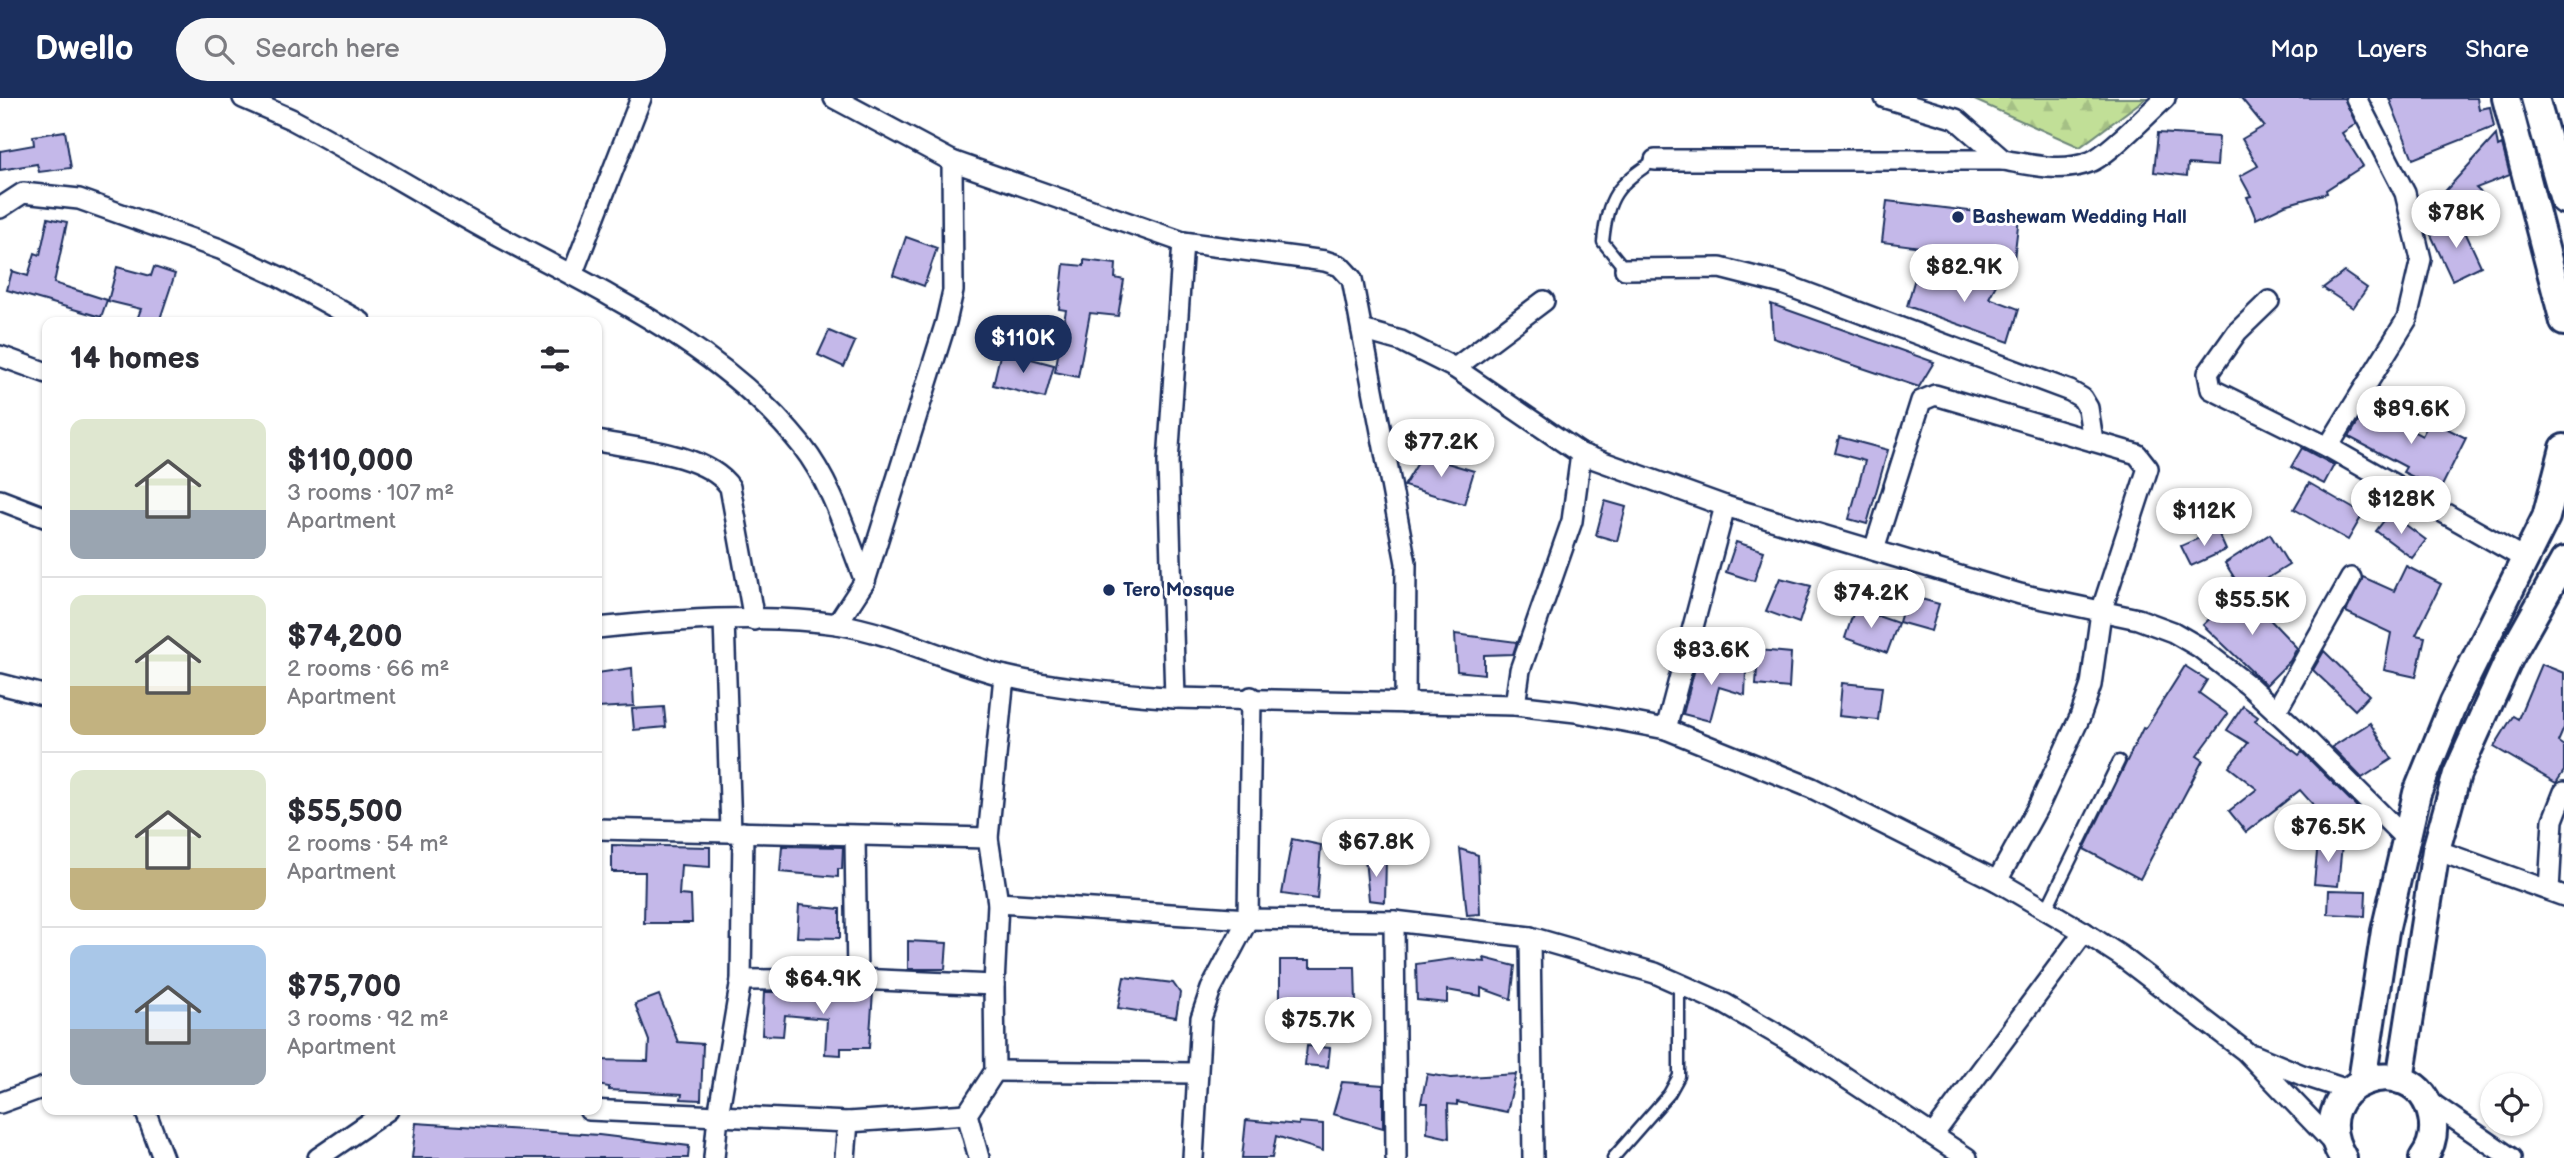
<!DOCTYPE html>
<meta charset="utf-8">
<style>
:root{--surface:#fff;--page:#f7f7f7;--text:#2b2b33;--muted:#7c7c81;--line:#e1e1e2;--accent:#1b2f5e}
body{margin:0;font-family:"Balsamiq Sans",sans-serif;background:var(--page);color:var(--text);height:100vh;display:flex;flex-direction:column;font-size:26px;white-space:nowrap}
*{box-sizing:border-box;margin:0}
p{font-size:23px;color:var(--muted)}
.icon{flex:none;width:38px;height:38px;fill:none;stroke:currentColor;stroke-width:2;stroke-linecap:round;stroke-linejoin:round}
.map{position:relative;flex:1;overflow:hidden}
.sheet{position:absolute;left:42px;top:219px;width:560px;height:798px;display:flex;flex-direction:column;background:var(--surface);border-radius:14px;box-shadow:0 2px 5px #0004}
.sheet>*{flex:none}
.tools{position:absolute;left:2480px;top:975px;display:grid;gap:14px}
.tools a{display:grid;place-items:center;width:63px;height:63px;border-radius:50%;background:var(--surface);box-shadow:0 2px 5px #0004;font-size:35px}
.price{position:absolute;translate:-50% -60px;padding:0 16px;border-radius:24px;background:#fff;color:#222;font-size:23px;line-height:46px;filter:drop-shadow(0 2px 4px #0008)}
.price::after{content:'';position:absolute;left:50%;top:42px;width:21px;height:16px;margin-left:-10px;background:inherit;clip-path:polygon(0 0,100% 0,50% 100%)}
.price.selected{background:var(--accent);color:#fff}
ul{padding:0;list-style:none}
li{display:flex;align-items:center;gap:21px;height:175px;padding:0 28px}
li+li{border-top:2px solid var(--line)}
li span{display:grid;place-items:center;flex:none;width:196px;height:140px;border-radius:14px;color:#555}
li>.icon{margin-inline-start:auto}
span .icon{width:84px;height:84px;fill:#fffc;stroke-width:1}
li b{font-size:30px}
h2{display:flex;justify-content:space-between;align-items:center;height:84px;padding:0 28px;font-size:30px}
header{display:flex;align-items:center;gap:42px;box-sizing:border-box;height:98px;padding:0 35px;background:var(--accent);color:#fff}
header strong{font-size:33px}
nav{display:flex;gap:38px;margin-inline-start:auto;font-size:24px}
.search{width:490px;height:63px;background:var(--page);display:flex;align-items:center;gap:18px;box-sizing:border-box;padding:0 24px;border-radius:38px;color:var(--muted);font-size:26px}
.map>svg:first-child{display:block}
.forest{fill:url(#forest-firs);stroke:#6e877a;stroke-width:2}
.building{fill:#c4b8e9;stroke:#1b2f5e;stroke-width:2}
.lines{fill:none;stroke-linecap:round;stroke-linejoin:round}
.service-casing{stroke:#1b2f5e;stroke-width:15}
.minor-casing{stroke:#1b2f5e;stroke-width:24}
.secondary-casing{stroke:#1b2f5e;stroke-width:32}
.service{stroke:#fff;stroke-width:10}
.minor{stroke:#fff;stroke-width:19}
.secondary{stroke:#fff;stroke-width:26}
.poi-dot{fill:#1b2f5e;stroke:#fff;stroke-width:2.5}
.labels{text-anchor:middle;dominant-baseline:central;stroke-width:6;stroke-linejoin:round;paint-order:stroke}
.poi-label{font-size:19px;font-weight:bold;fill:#1b2f5e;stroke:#fff;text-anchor:start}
</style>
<header>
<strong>Dwello</strong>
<div class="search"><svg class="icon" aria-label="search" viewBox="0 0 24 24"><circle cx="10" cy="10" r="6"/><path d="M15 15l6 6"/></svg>Search here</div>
<nav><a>Map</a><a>Layers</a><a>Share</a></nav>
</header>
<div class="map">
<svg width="2564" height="1060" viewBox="0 0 2564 1060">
<defs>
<pattern id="forest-firs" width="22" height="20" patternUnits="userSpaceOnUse" patternTransform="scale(1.75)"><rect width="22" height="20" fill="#c1df97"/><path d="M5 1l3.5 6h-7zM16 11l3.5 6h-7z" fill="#a5c085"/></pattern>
</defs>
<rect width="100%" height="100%" fill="#fff"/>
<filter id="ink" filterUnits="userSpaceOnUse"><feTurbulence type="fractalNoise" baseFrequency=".0143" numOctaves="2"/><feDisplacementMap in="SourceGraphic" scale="14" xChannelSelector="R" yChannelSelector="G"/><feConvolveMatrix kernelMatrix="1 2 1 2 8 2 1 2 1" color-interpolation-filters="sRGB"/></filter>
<g filter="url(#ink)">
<path class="forest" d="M1970 0H2146L2080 49Z"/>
<g class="building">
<path d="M2241 0H2344L2356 26 2342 35 2363 68 2326 92 2327 95 2285 107 2256 121 2247 99 2251 98 2240 78 2258 68 2242 41 2264 28Z"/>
<path d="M2389 0H2477L2479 11 2490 9 2494 29 2413 61Z"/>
<path d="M65 33 71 70 39 74 37 66 0 72V53L34 47 33 38Z"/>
<path d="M2158 35 2219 39 2217 68 2188 66 2187 78 2154 74Z"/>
<path d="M2496 37 2498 49 2502 47 2510 77 2476 90 2490 103 2469 127 2439 100Z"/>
<path d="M1887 103 2019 119 2014 161 1882 144Z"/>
<path d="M48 120 67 124 54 185 107 202 101 219 7 192 12 173 28 178 35 155 40 157Z"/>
<path d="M2460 123 2481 168 2452 182 2431 137Z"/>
<path d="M906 139 937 150 924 188 893 177Z"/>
<path d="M1084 162 1116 166 1115 180 1124 182 1118 218 1090 215 1078 279 1055 274 1066 212 1059 211 1064 166 1084 168Z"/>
<path d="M117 169 151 178 154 169 175 176 159 224H136L141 211 108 203Z"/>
<path d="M1917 173 1960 189 1968 173 1996 187 1989 200 2019 211 2009 244 1907 208Z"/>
<path d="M2344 174 2367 190 2353 210 2323 190Z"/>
<path d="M1771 206 1934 264 1919 289 1773 240Z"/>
<path d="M829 233 855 244 844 269 818 257Z"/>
<path d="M1001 253 1054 267 1045 300 993 287Z"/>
<path d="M2367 309 2422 338 2430 322 2466 340 2440 392 2403 374 2406 369 2349 339Z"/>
<path d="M1839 339 1888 352 1867 426 1849 421 1865 363 1835 355Z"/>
<path d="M2302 350 2334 367 2324 386 2291 369Z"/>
<path d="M1425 353 1430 360 1474 373 1464 406 1404 388Z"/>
<path d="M2309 385 2363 416 2348 442 2294 411Z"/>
<path d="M1605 403 1626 409 1617 443 1596 437Z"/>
<path d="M2390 415 2426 442 2412 460 2376 433Z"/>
<path d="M2217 432 2226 452 2191 468 2181 448Z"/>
<path d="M2270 436 2289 467 2244 495 2225 465Z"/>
<path d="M1736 444 1764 453 1754 483 1726 474Z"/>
<path d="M2406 468 2441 486 2416 537 2425 539 2416 579 2384 572 2391 535 2346 514 2363 479 2394 493Z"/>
<path d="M1780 480 1811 488 1799 525 1766 513Z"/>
<path d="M2241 491 2297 550 2290 563 2266 587 2203 527Z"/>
<path d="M1907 497 1939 506 1931 533 1899 524Z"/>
<path d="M1855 510 1898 525 1887 555 1845 540Z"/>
<path d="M1455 536 1517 544 1513 556 1484 557V576L1457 573Z"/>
<path d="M1758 552 1791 555 1789 590 1756 587Z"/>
<path d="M2324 553 2369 597 2355 612 2313 572Z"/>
<path d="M1698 559 1746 574 1745 597 1719 589 1710 623 1683 616Z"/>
<path d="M2541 566 2564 575V630L2558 644 2564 648V673L2556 685 2494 649 2513 618 2518 621Z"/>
<path d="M2185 568 2207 582 2199 595 2228 616 2197 658 2203 662 2140 781 2084 751 2143 630 2145 631Z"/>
<path d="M632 570 634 608 597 610V575Z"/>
<path d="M1842 585 1882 589 1878 622 1839 618Z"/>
<path d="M2243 608 2258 619 2255 623 2299 657 2302 654 2357 709 2334 730 2300 692 2246 734 2229 713 2257 691 2229 669 2248 645 2227 632Z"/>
<path d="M664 609 666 629 634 632 632 611Z"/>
<path d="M2370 625 2392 661 2362 680 2332 649Z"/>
<path d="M1292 741 1321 747 1317 801 1282 796Z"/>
<path d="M2318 744 2342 746 2338 788 2314 786Z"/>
<path d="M612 747 710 749V769L681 767 679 797 691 798 692 825H644L645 774H612Z"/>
<path d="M782 748 843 749 842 771H838V779L780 774Z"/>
<path d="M1460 751 1478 757 1480 816 1467 817Z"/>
<path d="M1386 760 1385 804 1369 802 1365 761Z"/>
<path d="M2329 792 2366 793 2365 818 2328 816Z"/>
<path d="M799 807 840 811V840L797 839Z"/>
<path d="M908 843 947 845 945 871H908Z"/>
<path d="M1484 860 1515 868 1511 901 1481 890V898L1447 892V905L1417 902 1416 866 1452 861 1485 864Z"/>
<path d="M1280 862H1310V869H1355L1356 905H1280Z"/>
<path d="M1124 879 1173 885 1180 895 1176 919 1118 910Z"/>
<path d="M843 893 873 894 869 950H841V957L825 956 827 921 785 917 783 938 762 937 764 894H808L843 898Z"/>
<path d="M659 897 678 944 703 946 701 1002 681 1001 682 996 609 992V989L597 987V962L648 963 649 943 635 906Z"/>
<path d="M1307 948 1330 950 1328 969 1305 967Z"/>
<path d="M1427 976 1451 980 1516 976 1507 1014 1457 1004V1007L1448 1006 1449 1040 1427 1035 1428 1005H1421Z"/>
<path d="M1342 984 1383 987V1030L1333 1016Z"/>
<path d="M1246 1022 1299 1027V1024L1323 1026V1053L1276 1038 1272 1060H1242Z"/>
<path d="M416 1025 599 1037 689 1048 688 1060H412Z"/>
</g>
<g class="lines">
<g class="service-casing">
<g id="service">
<path d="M1625 171 1603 144C1608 97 1616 88 1655 62"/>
<path d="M2046 812 2119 663"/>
<path d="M1613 1060 1669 996 1679 978V885"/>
</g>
</g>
<g class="minor-casing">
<g id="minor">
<path d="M243 0 291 21C357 56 420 95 485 131 597 192 721 246 802 348 832 386 847 438 865 483"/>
<path d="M834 0 952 63 1183 144 1325 163 1340 168 1352 181 1406 465 1405 605"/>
<path d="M1885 0 1956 21 2003 62"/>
<path d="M1655 62H2003C2032 67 2062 75 2090 64 2107 58 2149 15 2165 0"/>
<path d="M0 110 23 95 79 101 220 151 280 179 361 224"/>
<path d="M1625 171 1720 170 1783 186 2070 293 2082 300 2088 310 2093 343"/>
<path d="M572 177 641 0"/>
<path d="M2269 203 2237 234 2208 275 2211 291 2328 349 2527 462"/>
<path d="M1362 232 1401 243 1455 270 1581 356 1725 408 2020 496 2138 521 2173 534 2199 549 2248 587 2307 642 2405 740"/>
<path d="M0 258 47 275"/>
<path d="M1455 270 1544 203"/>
<path d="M597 343C635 350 707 356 730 389L754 522"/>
<path d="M2328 349 2407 221 2421 161 2405 95 2356 0"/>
<path d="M0 402 47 420"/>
<path d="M1874 452 1921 303 1935 297 2137 356 2148 370 2101 514 2091 587 2080 619 2040 705 1997 783"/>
<path d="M724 522 731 733"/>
<path d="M837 526 865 483 946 224 953 193 952 63"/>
<path d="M597 530C670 522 764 515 837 526 895 535 948 564 1005 578 1060 591 1119 595 1175 600L1515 607 1576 614 1666 631 1812 690 1997 783 2084 834 2121 858 2245 953 2336 1048"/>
<path d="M0 586 47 598"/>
<path d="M1175 600 1168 364 1183 144"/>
<path d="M1515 607 1520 572 1572 423 1581 356"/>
<path d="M2276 613 2351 480"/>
<path d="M1666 631 1725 408"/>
<path d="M597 731 988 740"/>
<path d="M855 739 857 881"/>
<path d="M2436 752 2564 798"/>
<path d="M2549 792 2553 722 2564 694"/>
<path d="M998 805 1248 821 1394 823 1530 839 1655 875 1725 906 1801 950 1967 1060"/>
<path d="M1394 823 1396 1060"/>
<path d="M1530 839 1533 1060"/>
<path d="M741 882 857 881 994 887"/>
<path d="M2254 957 2302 977 2348 992"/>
<path d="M995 973 1196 975"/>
<path d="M2424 1000 2511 1060"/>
<path d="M0 1005 47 988"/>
<path d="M145 1012 163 1060"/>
<path d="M589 1012 848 1024 967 1016"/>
<path d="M1933 1037 2084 834"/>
<path d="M318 1060 388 1012"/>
<path d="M714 1060 718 1018 741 882 743 734"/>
<path d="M845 1060 848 1024"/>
<path d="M979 1060 967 1016 995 973 994 887 998 805 988 740 1004 578"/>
<path d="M1193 1060 1201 920 1211 891 1248 821 1251 599"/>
</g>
</g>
<g class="secondary-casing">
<g id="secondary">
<path d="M2506 0 2564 224"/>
<path d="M2535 0 2564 102"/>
<path d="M2400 982 2436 752 2457 676 2509 561 2564 463"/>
<path d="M2362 983 2385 833 2417 695 2454 604 2546 419 2564 350"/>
<path d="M2343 1060C2298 984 2417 945 2432 1019 2435 1034 2432 1048 2423 1060"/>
</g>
</g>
<use href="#service" class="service"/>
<use href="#minor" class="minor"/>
<use href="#secondary" class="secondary"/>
</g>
</g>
<g class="poi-dot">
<circle cx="1958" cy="119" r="7"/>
<circle cx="1109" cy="492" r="7"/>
</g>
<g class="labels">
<g class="poi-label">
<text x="1972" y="119">Bashewam Wedding Hall</text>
<text x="1123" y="492">Tero Mosque</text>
</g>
</g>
</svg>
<div class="tools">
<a><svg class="icon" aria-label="locate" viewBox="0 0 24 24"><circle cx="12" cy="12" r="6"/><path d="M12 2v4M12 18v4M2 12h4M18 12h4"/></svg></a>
</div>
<b class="price" style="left:2456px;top:152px">$78K</b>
<b class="price" style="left:1964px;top:206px">$82.9K</b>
<b class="price selected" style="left:1023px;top:277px">$110K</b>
<b class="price" style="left:2411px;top:348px">$89.6K</b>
<b class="price" style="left:1441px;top:381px">$77.2K</b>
<b class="price" style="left:2401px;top:438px">$128K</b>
<b class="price" style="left:2204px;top:450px">$112K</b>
<b class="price" style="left:1871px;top:532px">$74.2K</b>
<b class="price" style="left:2252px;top:539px">$55.5K</b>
<b class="price" style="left:1711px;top:589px">$83.6K</b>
<b class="price" style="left:2328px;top:766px">$76.5K</b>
<b class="price" style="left:1376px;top:781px">$67.8K</b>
<b class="price" style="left:823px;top:918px">$64.9K</b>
<b class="price" style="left:1318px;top:959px">$75.7K</b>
<section class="sheet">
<h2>14 homes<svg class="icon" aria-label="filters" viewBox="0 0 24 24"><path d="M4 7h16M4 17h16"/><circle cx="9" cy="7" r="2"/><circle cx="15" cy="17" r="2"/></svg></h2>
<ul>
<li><span style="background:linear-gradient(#dfe7d0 65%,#9aa5b1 0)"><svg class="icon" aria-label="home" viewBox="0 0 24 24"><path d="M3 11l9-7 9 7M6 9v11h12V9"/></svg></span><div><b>$110,000</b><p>3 rooms · 107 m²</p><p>Apartment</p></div></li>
<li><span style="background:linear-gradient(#dfe7d0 65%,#c2b280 0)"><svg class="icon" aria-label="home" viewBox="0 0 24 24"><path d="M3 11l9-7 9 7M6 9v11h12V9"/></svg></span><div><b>$74,200</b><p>2 rooms · 66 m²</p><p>Apartment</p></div></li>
<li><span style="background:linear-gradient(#dfe7d0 70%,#c2b280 0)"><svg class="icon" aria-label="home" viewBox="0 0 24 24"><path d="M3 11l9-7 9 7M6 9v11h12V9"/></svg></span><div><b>$55,500</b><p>2 rooms · 54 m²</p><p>Apartment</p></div></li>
<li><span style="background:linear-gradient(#a9c7e8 60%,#9aa5b1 0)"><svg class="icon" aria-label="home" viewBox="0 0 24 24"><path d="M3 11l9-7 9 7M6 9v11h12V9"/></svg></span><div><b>$75,700</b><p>3 rooms · 92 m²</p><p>Apartment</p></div></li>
</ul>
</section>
</div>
